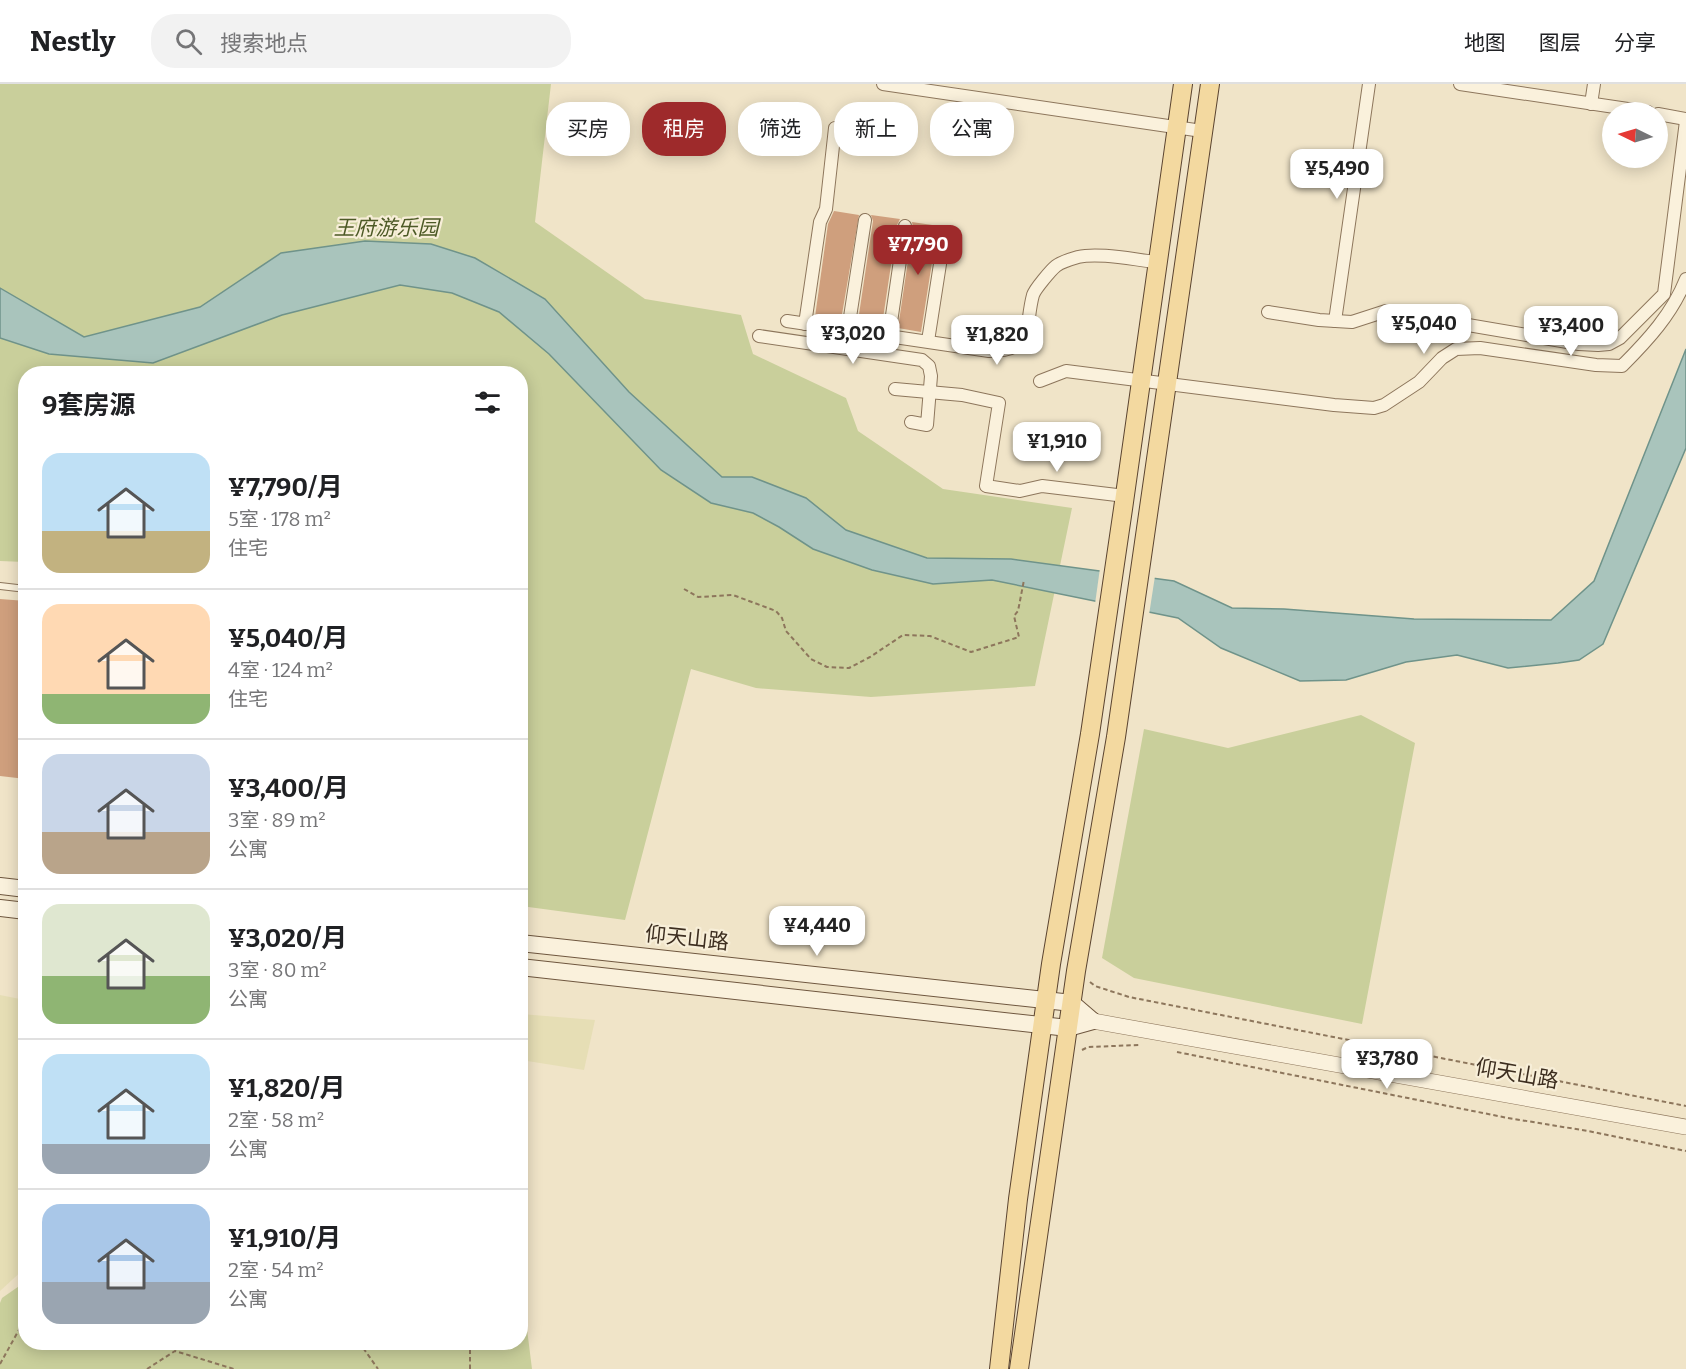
<!DOCTYPE html>
<html lang="zh">
<meta charset="utf-8">
<style>
:root{--surface:#fff;--page:#f2f2f2;--text:#202124;--muted:#757577;--line:#e0e0e0;--accent:#9e2a2b}
body{margin:0;font-family:Bitter,"Noto Sans SC",serif;background:var(--page);color:var(--text);height:100vh;display:flex;flex-direction:column;font-size:22px;white-space:nowrap}
*{box-sizing:border-box;margin:0}
p{font-size:20px;color:var(--muted)}
.icon{flex:none;width:33px;height:33px;fill:none;stroke:currentColor;stroke-width:2;stroke-linecap:round;stroke-linejoin:round}
.map{position:relative;flex:1;overflow:hidden}
.side{position:absolute;left:18px;top:282px;width:510px;height:984px;display:flex;flex-direction:column;background:var(--surface);border-radius:24px;box-shadow:0 3px 15px #0003}
.side>*{flex:none}
.guide{position:absolute;left:546px;top:18px;width:570px;height:54px;display:flex;gap:12px}
.needle{width:39px;rotate:275deg}
.buttons{position:absolute;left:1602px;top:18px;display:grid;gap:12px}
.buttons a{display:grid;place-items:center;width:66px;height:66px;border-radius:50%;background:var(--surface);box-shadow:0 3px 15px #0003;font-size:30px}
.price{position:absolute;translate:-50% -51px;padding:0 14px;border-radius:12px;background:#fff;color:#222;font-size:20px;line-height:39px;filter:drop-shadow(0 2px 3px #0008)}
.price::after{content:'';position:absolute;left:50%;top:36px;width:18px;height:14px;margin-left:-9px;background:inherit;clip-path:polygon(0 0,100% 0,50% 100%)}
.price.selected{background:var(--accent);color:#fff}
ul{padding:0;list-style:none}
li{display:flex;align-items:center;gap:18px;height:150px;padding:0 24px}
li+li{border-top:2px solid var(--line)}
li span{display:grid;place-items:center;flex:none;width:168px;height:120px;border-radius:18px;color:#555}
li>.icon{margin-inline-start:auto}
span .icon{width:72px;height:72px;fill:#fffc;stroke-width:1}
li b{font-size:26px}
h2{display:flex;justify-content:space-between;align-items:center;height:72px;padding:0 24px;font-size:26px}
.tag{padding:0 21px;border-radius:24px;background:var(--surface);box-shadow:0 3px 15px #0003;font-size:21px;line-height:54px}
.tag.selected{background:var(--accent);color:#fff}
header{display:flex;align-items:center;gap:36px;box-sizing:border-box;height:84px;padding:0 30px;background:var(--surface);border-bottom:2px solid var(--line)}
header strong{font-size:28px}
nav{display:flex;gap:33px;margin-inline-start:auto;font-size:21px}
.search{width:420px;height:54px;background:var(--page);display:flex;align-items:center;gap:15px;box-sizing:border-box;padding:0 21px;border-radius:24px;color:var(--muted);font-size:22px}
.map>svg:first-child{display:block}
.farmland{fill:#e6deb5}
.green{fill:#c9cf9b}
.water{fill:#a9c4bc;stroke:#6f938a;stroke-width:1.5}
.pier{fill:#f0e4c8}
.building{fill:#cf9f7d}
.lines{fill:none;stroke-linecap:round;stroke-linejoin:round}
.service-casing{stroke:#8d765c;stroke-width:8}
.minor-casing{stroke:#8d765c;stroke-width:14}
.tertiary-casing{stroke:#8d765c;stroke-width:16}
.secondary-casing{stroke:#6f573f;stroke-width:18}
.primary-casing{stroke:#5b4430;stroke-width:20}
.path{stroke:#8d765c;stroke-width:2;stroke-dasharray:4.5 3;stroke-linecap:butt}
.service{stroke:#faf1dc;stroke-width:6}
.minor{stroke:#faf1dc;stroke-width:12}
.tertiary{stroke:#faf1dc;stroke-width:15}
.secondary{stroke:#faf1dc;stroke-width:16}
.primary{stroke:#f3d9a0;stroke-width:18}
.labels{text-anchor:middle;dominant-baseline:central;stroke-width:4.5;stroke-linejoin:round;paint-order:stroke}
.park-label{font-size:21px;font-style:italic;fill:#4d5a26;stroke:#f7eed8}
.street-label{font-size:21px;fill:#3d2e20;stroke:#f7eed8}
</style>
<header>
<strong>Nestly</strong>
<div class="search"><svg class="icon" aria-label="search" viewBox="0 0 24 24"><circle cx="10" cy="10" r="6"/><path d="M15 15l6 6"/></svg>搜索地点</div>
<nav><a>地图</a><a>图层</a><a>分享</a></nav>
</header>
<div class="map">
<svg width="1686" height="1285" viewBox="0 0 1686 1285">
<rect width="100%" height="100%" fill="#f0e4c8"/>
<g class="farmland">
<path d="M0 911 25 916 26 1183 0 1207Z"/>
<path d="M521 930 595 936 584 986 521 976Z"/>
</g>
<g class="green">
<path d="M0 0H551L535 138 645 215 741 231 753 270 846 314 858 347 943 405 1072 424 1035 602 871 613 756 604 691 585 625 836 521 822 520 290H26L25 478 0 477Z"/>
<path d="M1361 631 1415 659 1362 940 1134 894 1102 874 1144 645 1228 664Z"/>
<path d="M25 1198 26 1258H520L521 1203 522 1205 532 1285H0V1219L2 1214Z"/>
</g>
<path class="water" d="M365 157 431 160 475 174 545 215 629 308 722 393H752L806 414 846 446 927 474 1011 475 1174 497 1232 524 1284 525 1414 535 1551 536 1594 497 1686 265V364L1603 560 1579 576 1558 579 1508 584 1457 571 1406 578 1346 596 1300 597 1221 564 1178 534 992 496 933 500 872 486 813 465 779 443 753 429 711 419 661 386 549 270 499 228 452 209 400 201 282 231 153 279 49 270 0 254V204L84 253 200 223 281 169Z"/>
<path class="pier" d="M1100 484 1155 492 1149 531 1095 520Z"/>
<g class="building">
<path d="M834 127 859 131 841 236 815 233 828 140Z"/>
<path d="M871 131 900 135 897 141 882 241 858 237 873 137Z"/>
<path d="M912 138 939 142 937 147 921 248 898 244 913 143Z"/>
<path d="M0 515 26 517V695L0 692Z"/>
</g>
<g class="lines">
<g class="service-casing">
<path id="service" d="M0 502 26 505"/>
</g>
<g class="minor-casing">
<g id="minor">
<path d="M883 0 1202 47"/>
<path d="M1460 0 1648 28"/>
<path d="M1591 20 1594 0"/>
<path d="M1658 30 1686 35"/>
<path d="M1268 228 1319 236 1352 238 1386 227 1579 260 1598 261 1609 260 1620 254 1664 210 1686 37"/>
<path d="M787 237 989 267C1036 267 1024 244 1033 211 1035 205 1051 186 1056 182 1061 178 1071 175 1078 173 1099 168 1135 176 1157 178"/>
<path d="M1335 237 1369 0"/>
<path d="M805 240 820 138 826 125 835 44"/>
<path d="M848 246 865 136"/>
<path d="M759 252 922 276 929 282 931 292 927 341 911 338"/>
<path d="M889 252 905 142"/>
<path d="M928 257 945 148"/>
<path d="M1040 297 1066 287 1334 321 1374 324 1384 321 1419 298 1442 274 1456 265 1480 264 1596 281 1622 282C1648 256 1672 230 1686 195"/>
<path d="M895 305 962 311 999 319 986 402 1020 407 1042 402 1125 412"/>
</g>
</g>
<g class="tertiary-casing">
<path id="tertiary" d="M1093 937 1686 1043"/>
</g>
<g class="secondary-casing">
<g id="secondary">
<path d="M0 802 26 805"/>
<path d="M0 824 26 827"/>
<path d="M520 859 1072 919 1093 937"/>
<path d="M520 883 1068 944 1093 937"/>
</g>
</g>
<g class="primary-casing">
<g id="primary">
<path d="M999 1285 1018 1115 1051 880 1090 650 1123 425 1183 0"/>
<path d="M1019 1285 1076 887 1116 653 1210 0"/>
</g>
</g>
<g class="path">
<path d="M684 505 698 513 733 511 776 527 782 534 786 547 811 575 827 583 849 584 870 573 903 551 930 552 971 568 1019 553 1014 532 1018 527 1024 496"/>
<path d="M1090 898 1095 902 1129 913 1686 1022"/>
<path d="M1082 966 1088 963 1139 961"/>
<path d="M1177 968 1508 1034 1588 1047 1686 1067"/>
<path d="M359 1258 378 1285"/>
<path d="M470 1258V1285"/>
<path d="M0 1280 20 1244 26 1239"/>
<path d="M147 1285 175 1267 234 1285"/>
</g>
<use href="#service" class="service"/>
<use href="#minor" class="minor"/>
<use href="#tertiary" class="tertiary"/>
<use href="#secondary" class="secondary"/>
<use href="#primary" class="primary"/>
</g>
<g class="labels">
<g class="park-label">
<text x="386" y="144">王府游乐园</text>
</g>
<g class="street-label">
<text transform="translate(687 854) rotate(6)">仰天山路</text>
<text transform="translate(1517 990) rotate(10)">仰天山路</text>
</g>
</g>
</svg>
<div class="buttons">
<a><svg class="needle" viewBox="-14 -14 28 28"><path d="M0-13l5 13h-10z" fill="#e53935"/><path d="M0 13l5-13h-10z" fill="#757577"/></svg></a>
</div>
<b class="price" style="left:1337px;top:116px">¥5,490</b>
<b class="price selected" style="left:918px;top:192px">¥7,790</b>
<b class="price" style="left:1424px;top:271px">¥5,040</b>
<b class="price" style="left:1571px;top:273px">¥3,400</b>
<b class="price" style="left:853px;top:281px">¥3,020</b>
<b class="price" style="left:997px;top:282px">¥1,820</b>
<b class="price" style="left:1057px;top:389px">¥1,910</b>
<b class="price" style="left:817px;top:873px">¥4,440</b>
<b class="price" style="left:1387px;top:1006px">¥3,780</b>
<div class="guide">
<a class="tag">买房</a>
<a class="tag selected">租房</a>
<a class="tag">筛选</a>
<a class="tag">新上</a>
<a class="tag">公寓</a>
</div>
<section class="side">
<h2>9套房源<svg class="icon" aria-label="filters" viewBox="0 0 24 24"><path d="M4 7h16M4 17h16"/><circle cx="9" cy="7" r="2"/><circle cx="15" cy="17" r="2"/></svg></h2>
<ul>
<li><span style="background:linear-gradient(#bfe0f5 65%,#c2b280 0)"><svg class="icon" aria-label="home" viewBox="0 0 24 24"><path d="M3 11l9-7 9 7M6 9v11h12V9"/></svg></span><div><b>¥7,790/月</b><p>5室 · 178 m²</p><p>住宅</p></div></li>
<li><span style="background:linear-gradient(#ffd9b3 75%,#8fb573 0)"><svg class="icon" aria-label="home" viewBox="0 0 24 24"><path d="M3 11l9-7 9 7M6 9v11h12V9"/></svg></span><div><b>¥5,040/月</b><p>4室 · 124 m²</p><p>住宅</p></div></li>
<li><span style="background:linear-gradient(#c9d6e8 65%,#b9a48a 0)"><svg class="icon" aria-label="home" viewBox="0 0 24 24"><path d="M3 11l9-7 9 7M6 9v11h12V9"/></svg></span><div><b>¥3,400/月</b><p>3室 · 89 m²</p><p>公寓</p></div></li>
<li><span style="background:linear-gradient(#dfe7d0 60%,#8fb573 0)"><svg class="icon" aria-label="home" viewBox="0 0 24 24"><path d="M3 11l9-7 9 7M6 9v11h12V9"/></svg></span><div><b>¥3,020/月</b><p>3室 · 80 m²</p><p>公寓</p></div></li>
<li><span style="background:linear-gradient(#bfe0f5 75%,#9aa5b1 0)"><svg class="icon" aria-label="home" viewBox="0 0 24 24"><path d="M3 11l9-7 9 7M6 9v11h12V9"/></svg></span><div><b>¥1,820/月</b><p>2室 · 58 m²</p><p>公寓</p></div></li>
<li><span style="background:linear-gradient(#a9c7e8 65%,#9aa5b1 0)"><svg class="icon" aria-label="home" viewBox="0 0 24 24"><path d="M3 11l9-7 9 7M6 9v11h12V9"/></svg></span><div><b>¥1,910/月</b><p>2室 · 54 m²</p><p>公寓</p></div></li>
</ul>
</section>
</div>
